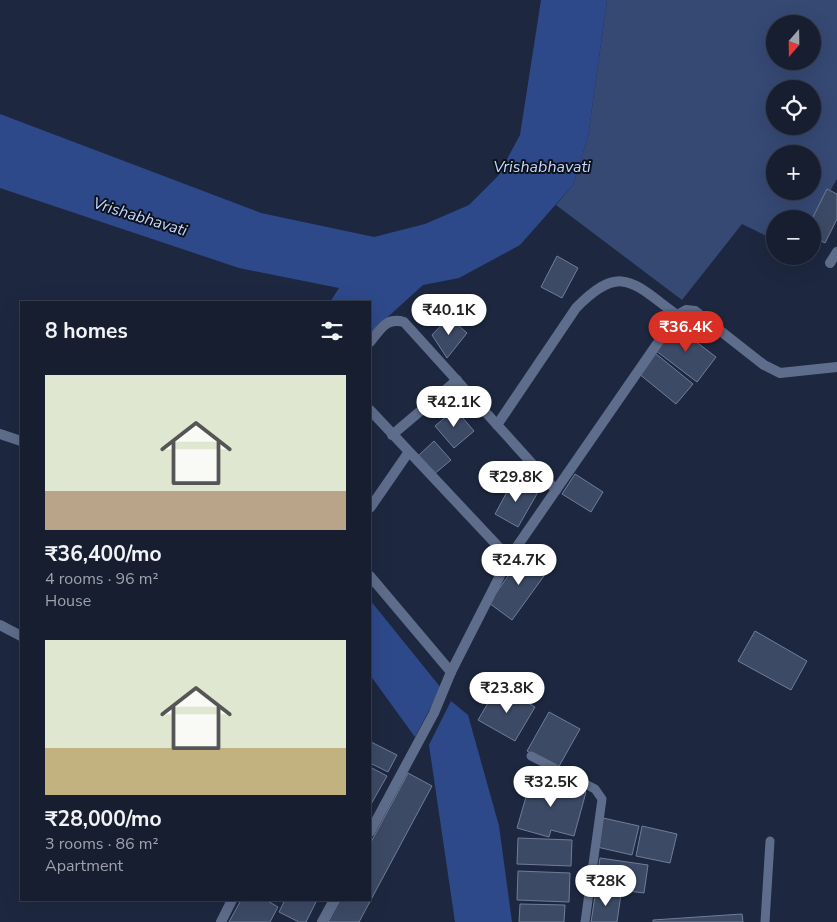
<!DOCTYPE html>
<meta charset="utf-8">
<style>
:root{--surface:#161e30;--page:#232b3c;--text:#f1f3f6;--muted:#9ea2ab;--line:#353c4c;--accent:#d93025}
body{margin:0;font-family:"Nunito Sans",sans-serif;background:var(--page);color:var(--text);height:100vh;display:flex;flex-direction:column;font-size:19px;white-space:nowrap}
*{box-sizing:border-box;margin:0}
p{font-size:16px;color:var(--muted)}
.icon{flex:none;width:28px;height:28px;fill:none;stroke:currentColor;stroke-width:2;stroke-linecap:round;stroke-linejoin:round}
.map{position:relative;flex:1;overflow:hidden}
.details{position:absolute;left:20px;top:301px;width:351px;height:600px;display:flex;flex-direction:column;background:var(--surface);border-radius:0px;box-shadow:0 5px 20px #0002,0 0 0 1px var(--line)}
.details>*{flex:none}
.needle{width:32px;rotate:200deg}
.fabs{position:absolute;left:766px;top:15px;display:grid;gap:10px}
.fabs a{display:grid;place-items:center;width:55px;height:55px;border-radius:50%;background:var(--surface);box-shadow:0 5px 20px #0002,0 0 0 1px var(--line);font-size:25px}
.price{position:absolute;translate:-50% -42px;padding:0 11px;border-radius:18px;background:#fff;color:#222;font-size:16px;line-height:32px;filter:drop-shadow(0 1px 2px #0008)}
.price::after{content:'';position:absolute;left:50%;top:30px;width:15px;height:11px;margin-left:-8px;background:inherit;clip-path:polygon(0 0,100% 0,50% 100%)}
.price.active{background:var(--accent);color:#fff}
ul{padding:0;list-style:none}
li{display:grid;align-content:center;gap:10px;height:265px;padding:0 25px}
li span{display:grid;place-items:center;height:155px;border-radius:0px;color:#555}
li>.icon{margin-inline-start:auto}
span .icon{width:90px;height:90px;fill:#fffc;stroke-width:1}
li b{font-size:21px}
h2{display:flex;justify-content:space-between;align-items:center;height:60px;padding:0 25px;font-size:21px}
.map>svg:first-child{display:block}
.green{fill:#364973;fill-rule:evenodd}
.water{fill:#2e498a}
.building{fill:#3d4a65;stroke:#6f7d9a}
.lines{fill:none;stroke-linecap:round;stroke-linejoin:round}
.lane{stroke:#5f6d8c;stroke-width:9}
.street{stroke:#5f6d8c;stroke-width:10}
.labels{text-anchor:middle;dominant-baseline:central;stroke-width:4;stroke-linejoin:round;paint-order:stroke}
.water-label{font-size:16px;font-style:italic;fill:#c4d7fe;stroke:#0c111c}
</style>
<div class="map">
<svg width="837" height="922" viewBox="0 0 837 922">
<rect width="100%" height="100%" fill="#1d2840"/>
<path class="green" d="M607 0H837V179L813 220 775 219V240L742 224 682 300 556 205 573 185 588 137ZM775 24H812V61H775ZM775 89H812V126H775ZM775 154H812V191H775Z"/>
<g class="water">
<path d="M541 0H607L588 137 573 185 520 245 459 278 423 285 370 333V302H330L339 288 239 268 0 188V114L261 213 374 237 425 224 469 205 498 176 520 135Z"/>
<path d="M370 600 441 688 415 737 370 675Z"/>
<path d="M451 701 468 715 499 826 512 922H455L429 745Z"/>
</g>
<g class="building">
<path d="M827 189 837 194V219L825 243 812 236V219Z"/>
<path d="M557 256 578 268 562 298 541 287Z"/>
<path d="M449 317 467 333 447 358 432 335Z"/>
<path d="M674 325 716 357 697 382 655 350Z"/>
<path d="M655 353 693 384 676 404 638 373Z"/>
<path d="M455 409 474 431 454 448 435 426Z"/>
<path d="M434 441 451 460 433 475 417 457Z"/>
<path d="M575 474 603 492 591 512 562 494Z"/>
<path d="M514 479 538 492 518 527 495 514Z"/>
<path d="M525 552 549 569 512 620 489 603Z"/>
<path d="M755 631 807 661 791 690 738 661Z"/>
<path d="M498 686 535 707 515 741 478 720Z"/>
<path d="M549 712 580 729 558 768 527 751Z"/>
<path d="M371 742 397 755 388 772 370 763Z"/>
<path d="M370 767 387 776 370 806Z"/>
<path d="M408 773 432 786 359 922H328L340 900H370V844Z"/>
<path d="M532 776 586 792 574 836 551 830 549 837 517 828Z"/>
<path d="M603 818 639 826 632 855 597 847Z"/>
<path d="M642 826 677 834 670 863 636 856Z"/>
<path d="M518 838 572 840 571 866 517 864Z"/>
<path d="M600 858 648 865 644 893 596 887Z"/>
<path d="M518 871 570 873 569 902 517 900Z"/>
<path d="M596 890 621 894 617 922H591Z"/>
<path d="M241 900H266L278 907 270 922H229Z"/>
<path d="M285 900H317L306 922H299L279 912Z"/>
<path d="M520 904 565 905 564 922H519Z"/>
<path d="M742 914 743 922H653V920Z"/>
</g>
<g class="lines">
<g class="lane">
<path d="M531 756 595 789 602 799 585 922"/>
<path d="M765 922 770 841"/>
</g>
<g class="street">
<path d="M830 263 837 252"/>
<path d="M370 342C381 329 386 317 404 322L556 490"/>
<path d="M370 410 509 558"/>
<path d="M497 425 576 308C621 262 633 283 677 315"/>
<path d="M0 434 21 441"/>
<path d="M392 435 457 380"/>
<path d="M370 508 408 453"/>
<path d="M370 576 451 672"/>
<path d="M0 625 21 636"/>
<path d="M370 832 434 713 451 672 509 558 677 315 686 310 695 311 764 365 780 373 837 367"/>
<path d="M221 922 232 900"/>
<path d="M322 922 334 900"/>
</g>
</g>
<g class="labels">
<g class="water-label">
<text x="542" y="167">Vrishabhavati</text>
<text transform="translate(140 217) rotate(17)">Vrishabhavati</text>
</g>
</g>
</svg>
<div class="fabs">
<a><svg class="needle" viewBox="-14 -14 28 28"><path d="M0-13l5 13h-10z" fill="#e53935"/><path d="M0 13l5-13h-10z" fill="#9ea2ab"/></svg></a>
<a><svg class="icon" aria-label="locate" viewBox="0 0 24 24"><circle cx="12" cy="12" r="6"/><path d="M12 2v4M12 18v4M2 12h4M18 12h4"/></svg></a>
<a>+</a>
<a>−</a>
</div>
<b class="price" style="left:449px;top:336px">₹40.1K</b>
<b class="price active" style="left:686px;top:353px">₹36.4K</b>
<b class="price" style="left:454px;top:428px">₹42.1K</b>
<b class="price" style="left:516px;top:503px">₹29.8K</b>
<b class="price" style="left:519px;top:586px">₹24.7K</b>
<b class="price" style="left:507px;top:714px">₹23.8K</b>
<b class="price" style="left:551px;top:808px">₹32.5K</b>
<b class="price" style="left:606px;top:907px">₹28K</b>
<section class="details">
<h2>8 homes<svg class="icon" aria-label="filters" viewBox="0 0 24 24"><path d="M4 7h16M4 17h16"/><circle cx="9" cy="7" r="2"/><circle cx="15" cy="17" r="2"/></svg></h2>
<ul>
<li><span style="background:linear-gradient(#dfe7d0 75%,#b9a48a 0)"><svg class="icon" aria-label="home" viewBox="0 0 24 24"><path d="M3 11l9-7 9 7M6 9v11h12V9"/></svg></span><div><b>₹36,400/mo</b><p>4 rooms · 96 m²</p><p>House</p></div></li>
<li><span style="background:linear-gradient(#dfe7d0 70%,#c2b280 0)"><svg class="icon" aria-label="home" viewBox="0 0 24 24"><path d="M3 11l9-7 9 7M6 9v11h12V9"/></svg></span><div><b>₹28,000/mo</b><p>3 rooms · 86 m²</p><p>Apartment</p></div></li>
</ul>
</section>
</div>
